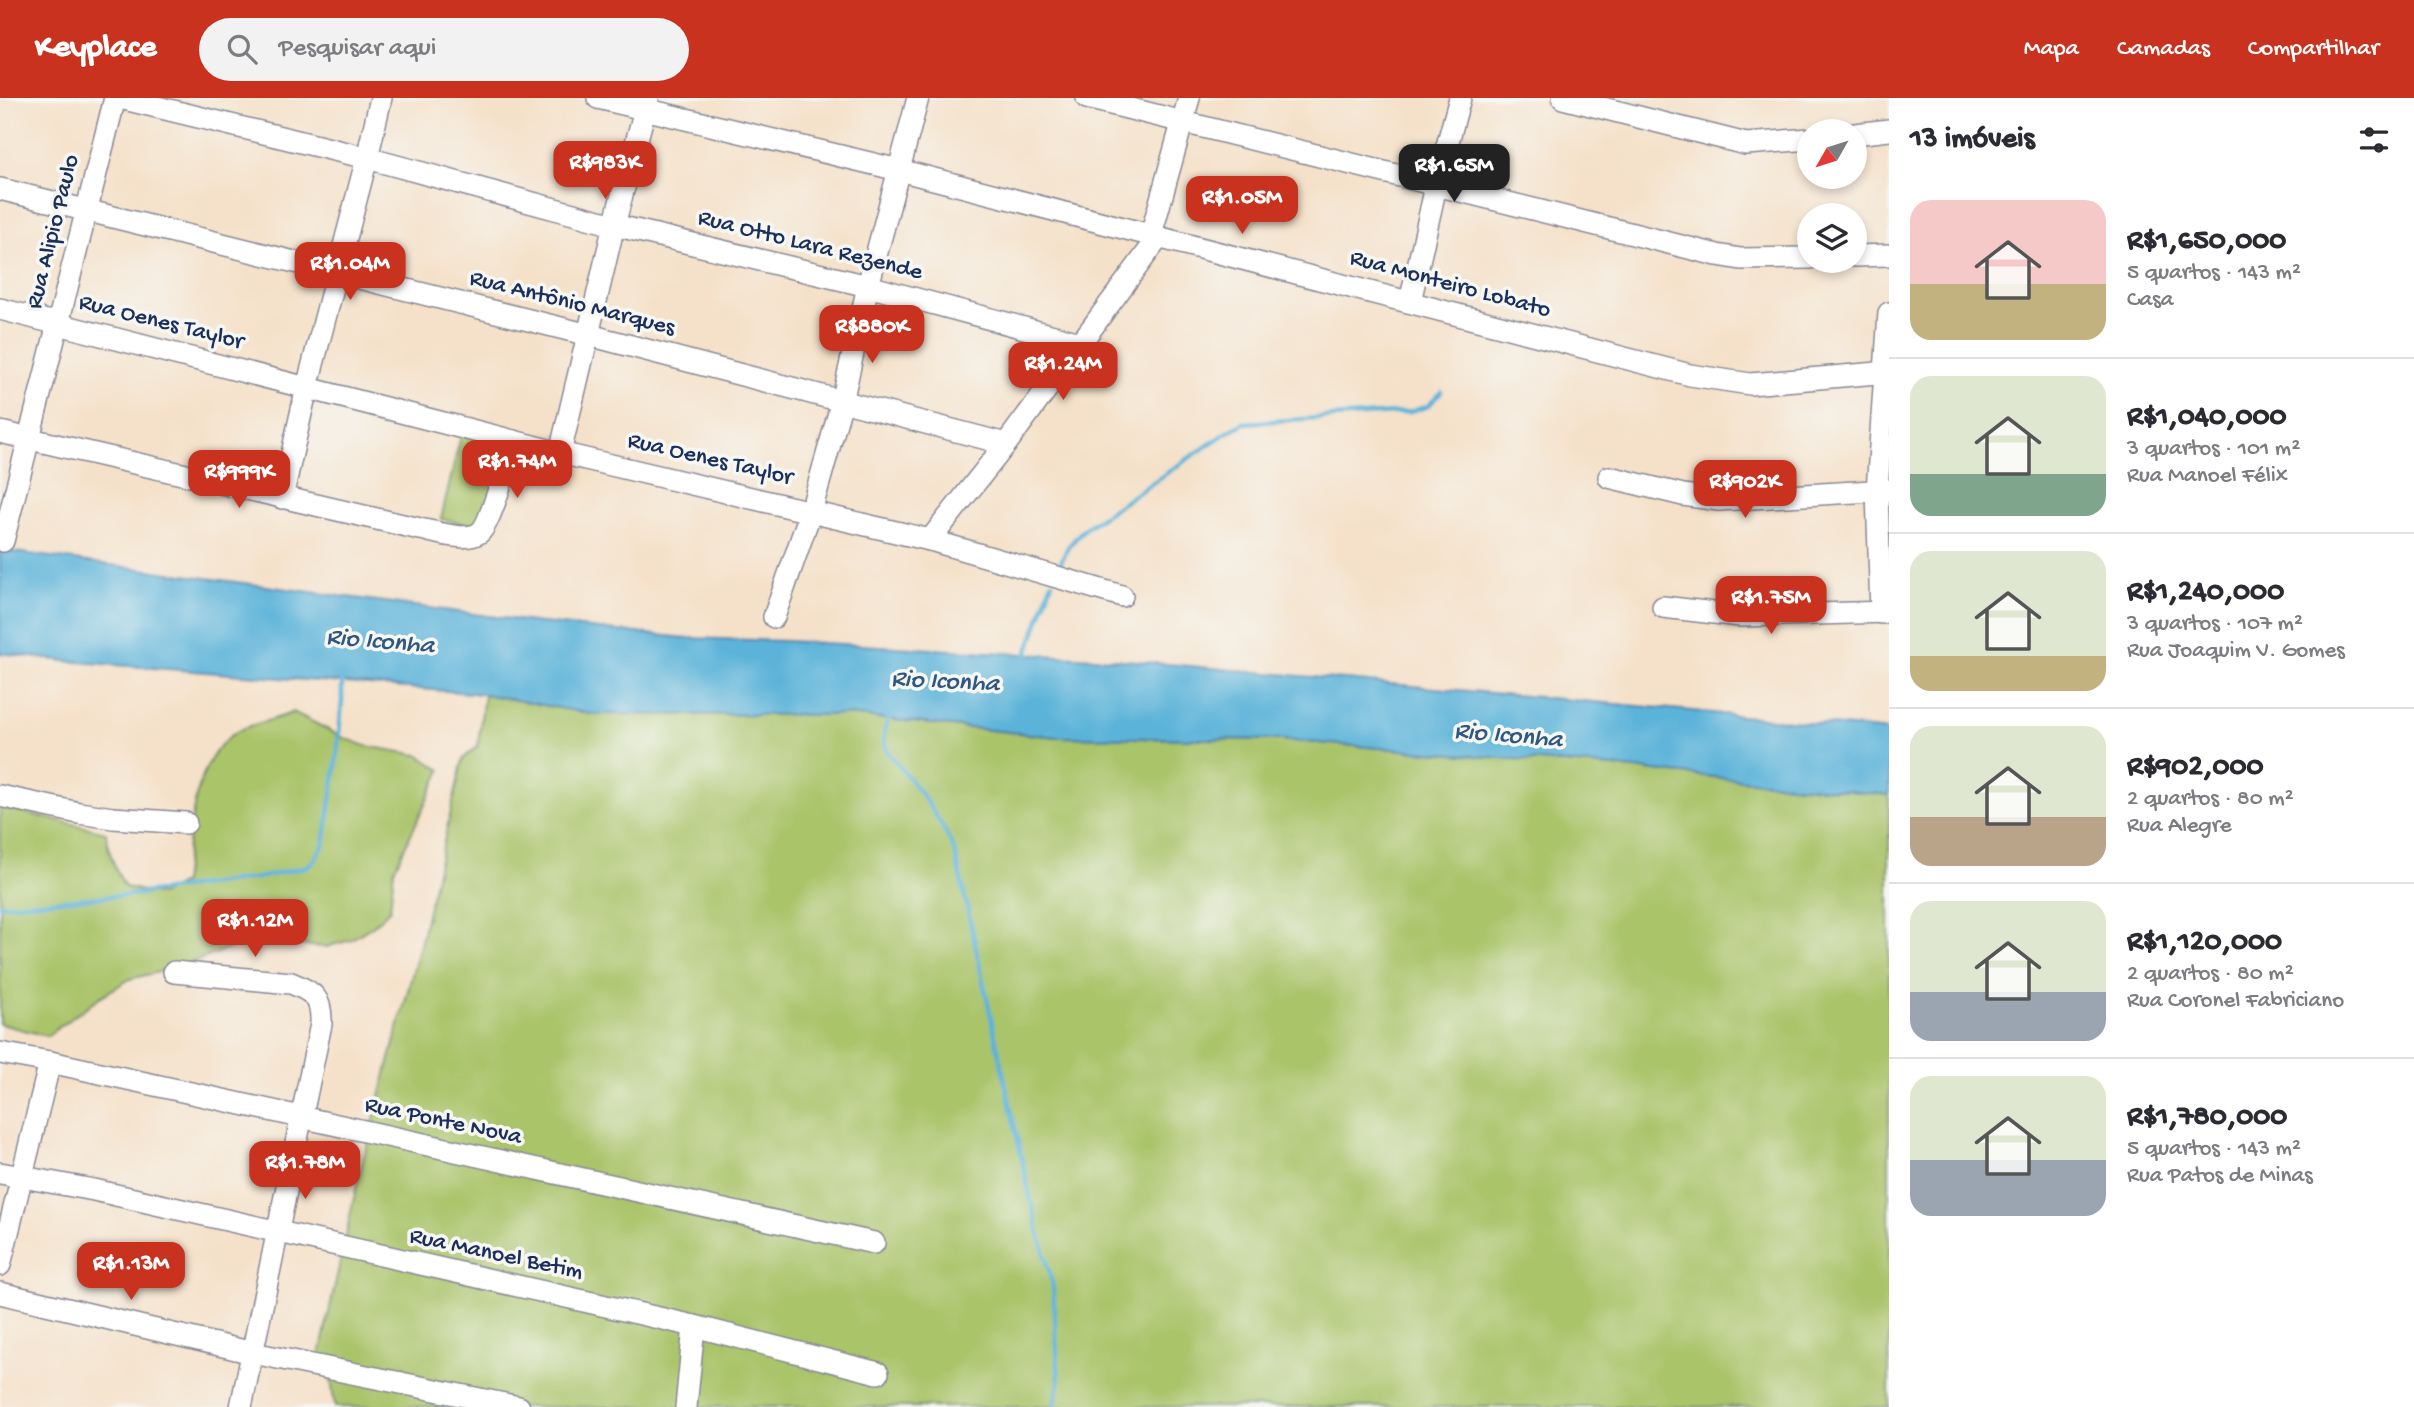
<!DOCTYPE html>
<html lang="pt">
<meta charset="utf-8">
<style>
:root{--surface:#fff;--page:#f2f2f3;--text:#2b2b33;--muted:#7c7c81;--line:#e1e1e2;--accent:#c8321e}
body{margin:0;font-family:"Gochi Hand",sans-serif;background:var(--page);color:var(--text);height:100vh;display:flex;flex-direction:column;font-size:26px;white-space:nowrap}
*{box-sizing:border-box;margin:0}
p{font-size:23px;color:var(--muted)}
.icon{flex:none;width:38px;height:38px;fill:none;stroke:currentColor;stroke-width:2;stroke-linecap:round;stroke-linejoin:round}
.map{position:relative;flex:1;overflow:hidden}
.side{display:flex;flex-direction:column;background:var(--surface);width:525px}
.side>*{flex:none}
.needle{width:46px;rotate:231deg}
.buttons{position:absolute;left:1797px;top:21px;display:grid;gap:14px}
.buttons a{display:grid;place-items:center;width:70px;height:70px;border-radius:50%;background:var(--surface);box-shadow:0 4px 10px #0003;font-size:35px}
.price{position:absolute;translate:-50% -60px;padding:0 16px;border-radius:14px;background:var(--accent);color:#fff;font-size:23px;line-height:46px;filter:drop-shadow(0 2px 4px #0008)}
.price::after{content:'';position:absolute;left:50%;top:42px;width:21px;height:16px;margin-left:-10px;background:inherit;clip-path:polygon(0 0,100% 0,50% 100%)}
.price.active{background:#222;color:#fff}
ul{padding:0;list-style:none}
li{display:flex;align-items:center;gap:21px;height:175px;padding:0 21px}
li+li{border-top:2px solid var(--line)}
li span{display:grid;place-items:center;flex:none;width:196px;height:140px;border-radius:21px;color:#555}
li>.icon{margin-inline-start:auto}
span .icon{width:84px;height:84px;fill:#fffc;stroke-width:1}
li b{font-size:30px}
h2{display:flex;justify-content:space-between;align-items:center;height:84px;padding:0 21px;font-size:30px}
header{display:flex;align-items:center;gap:42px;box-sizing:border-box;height:98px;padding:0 35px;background:var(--accent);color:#fff}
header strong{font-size:33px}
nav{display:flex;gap:38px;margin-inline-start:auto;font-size:24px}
.search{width:490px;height:63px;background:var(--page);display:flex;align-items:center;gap:18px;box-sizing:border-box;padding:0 24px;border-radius:38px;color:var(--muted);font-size:26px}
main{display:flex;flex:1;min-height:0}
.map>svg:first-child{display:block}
.green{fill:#aac46a;stroke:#627a64;stroke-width:2}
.water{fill:#5cb3d9;stroke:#3c719c;stroke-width:2}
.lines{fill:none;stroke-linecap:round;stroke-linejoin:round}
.stream{stroke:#5cb3d9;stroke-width:4.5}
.minor-casing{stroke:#888894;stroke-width:24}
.minor{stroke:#fff;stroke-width:21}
.labels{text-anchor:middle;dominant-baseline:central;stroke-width:7;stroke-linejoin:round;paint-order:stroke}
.street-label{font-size:24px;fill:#1b2f5e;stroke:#f6f6f2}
.water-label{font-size:26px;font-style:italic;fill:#2e5783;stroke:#f6f6f2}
</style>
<header>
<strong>Keyplace</strong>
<div class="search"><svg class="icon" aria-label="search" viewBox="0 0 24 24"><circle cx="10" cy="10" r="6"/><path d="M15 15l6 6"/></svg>Pesquisar aqui</div>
<nav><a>Mapa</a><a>Camadas</a><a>Compartilhar</a></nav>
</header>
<main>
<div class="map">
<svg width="1889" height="1309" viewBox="0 0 1889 1309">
<rect width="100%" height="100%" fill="#f6f6f2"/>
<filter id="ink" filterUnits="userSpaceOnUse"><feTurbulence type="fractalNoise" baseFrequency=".0143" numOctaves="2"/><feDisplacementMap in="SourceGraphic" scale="14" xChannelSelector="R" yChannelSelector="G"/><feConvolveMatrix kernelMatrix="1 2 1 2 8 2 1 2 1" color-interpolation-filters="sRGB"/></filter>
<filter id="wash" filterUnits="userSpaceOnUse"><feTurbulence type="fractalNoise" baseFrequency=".00686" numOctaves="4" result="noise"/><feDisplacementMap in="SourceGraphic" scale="28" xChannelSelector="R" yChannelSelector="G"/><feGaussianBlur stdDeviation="1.57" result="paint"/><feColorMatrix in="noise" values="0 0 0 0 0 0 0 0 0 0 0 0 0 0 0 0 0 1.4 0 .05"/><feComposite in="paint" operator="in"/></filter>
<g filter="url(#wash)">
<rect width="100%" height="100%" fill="#f5e1c9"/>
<g class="green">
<path d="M463 329 520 340 489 431 441 421Z"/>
<path d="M484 596 591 616 847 617 1057 639 1281 642 1625 670 1889 697V1309H335L330 1275 317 1270 357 1086 420 847 463 661 478 648Z"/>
<path d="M293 614 342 639 366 648 418 657 441 672 394 772 390 811 374 827 350 842 326 849 268 845 238 847 183 868 130 881 100 899 47 938 0 926V709L106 734C108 755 115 771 125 789L160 797 183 785C190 737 191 663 236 634 254 624 275 623 293 614Z"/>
</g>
<path class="water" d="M0 452 533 524 686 540 788 543 1112 561 1683 612 1889 633V697L1625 670 1281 642 1057 639 847 617 591 616 484 596 65 563 0 555Z"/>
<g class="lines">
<g class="stream">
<path d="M1057 473 1068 449 1084 431 1226 335 1244 325 1410 314 1428 308 1441 294"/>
<path d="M1025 562 1052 484"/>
<path d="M890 617C885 630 881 640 887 653 914 686 939 716 955 754L1031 1103 1053 1189 1059 1285 1054 1309"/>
<path d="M0 807 130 797 258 780 305 769 313 764 324 746 336 669 342 604V579"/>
</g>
</g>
</g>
<g filter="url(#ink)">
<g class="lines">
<g class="minor-casing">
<g id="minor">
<path d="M120 0 367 60 614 127 868 188 1080 245"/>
<path d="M598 0 899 72 1690 277 1750 286 1889 274"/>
<path d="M1087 0 1717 157 1741 161 1810 160"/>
<path d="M1563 0 1746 46 1810 41"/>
<path d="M1855 36 1889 32"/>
<path d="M0 91 589 237 1006 346"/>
<path d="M1151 137 1189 0"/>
<path d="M1855 158 1889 157"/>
<path d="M1410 204 1436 88 1460 0"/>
<path d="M0 211 560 355 930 442 1122 498"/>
<path d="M0 334 420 431C436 434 465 444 479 435 491 427 508 359 514 343"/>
<path d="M560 355 614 127 648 0"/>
<path d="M1609 379 1683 397 1719 402 1889 392"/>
<path d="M282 400 307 289 367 60 381 0"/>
<path d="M930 442 1006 346 1159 139"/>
<path d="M3 443 115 0"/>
<path d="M1663 509 1740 518 1889 514"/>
<path d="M1881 515 1877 393 1889 215"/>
<path d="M774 519 811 413 842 304 868 188 918 0"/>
<path d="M0 698 79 715 113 720 186 725"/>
<path d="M174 874 291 885C314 894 322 900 321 926L241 1309"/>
<path d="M0 955 50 964 874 1145"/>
<path d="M0 1075 94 1092 694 1228 878 1275"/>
<path d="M0 1167 50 964"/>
<path d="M0 1195 253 1255 519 1309"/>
<path d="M686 1309 694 1228"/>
</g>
</g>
<use href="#minor" class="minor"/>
</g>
</g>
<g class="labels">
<g class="street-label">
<text transform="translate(54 134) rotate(-76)">Rua Alipio Paulo</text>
<text transform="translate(810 148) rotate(14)">Rua Otto Lara Rezende</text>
<text transform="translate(1450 187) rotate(15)">Rua Monteiro Lobato</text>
<text transform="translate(572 206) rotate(14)">Rua Antônio Marques</text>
<text transform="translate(161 225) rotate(14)">Rua Oenes Taylor</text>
<text transform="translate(710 362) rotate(13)">Rua Oenes Taylor</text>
<text transform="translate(443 1024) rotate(12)">Rua Ponte Nova</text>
<text transform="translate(496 1157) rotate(12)">Rua Manoel Betim</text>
</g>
<g class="water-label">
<text transform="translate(380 545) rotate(5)">Rio Iconha</text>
<text transform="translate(945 585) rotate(3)">Rio Iconha</text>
<text transform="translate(1508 639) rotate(5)">Rio Iconha</text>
</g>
</g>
</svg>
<div class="buttons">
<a><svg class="needle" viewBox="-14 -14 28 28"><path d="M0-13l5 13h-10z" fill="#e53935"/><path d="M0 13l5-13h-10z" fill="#7c7c81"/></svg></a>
<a><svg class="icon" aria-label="layers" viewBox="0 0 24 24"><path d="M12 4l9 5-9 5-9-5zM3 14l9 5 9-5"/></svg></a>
</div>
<b class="price" style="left:605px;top:103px">R$983K</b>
<b class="price active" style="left:1454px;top:106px">R$1.65M</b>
<b class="price" style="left:1242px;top:138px">R$1.05M</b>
<b class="price" style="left:350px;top:204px">R$1.04M</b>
<b class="price" style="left:872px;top:267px">R$880K</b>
<b class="price" style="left:1063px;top:304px">R$1.24M</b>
<b class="price" style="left:517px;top:402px">R$1.74M</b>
<b class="price" style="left:239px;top:412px">R$999K</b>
<b class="price" style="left:1745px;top:422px">R$902K</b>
<b class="price" style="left:1771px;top:538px">R$1.75M</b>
<b class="price" style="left:255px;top:861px">R$1.12M</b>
<b class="price" style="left:305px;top:1103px">R$1.78M</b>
<b class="price" style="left:131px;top:1204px">R$1.13M</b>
</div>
<section class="side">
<h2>13 imóveis<svg class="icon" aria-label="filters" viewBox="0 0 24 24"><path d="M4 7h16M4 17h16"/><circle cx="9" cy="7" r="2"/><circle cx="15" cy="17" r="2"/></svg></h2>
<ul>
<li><span style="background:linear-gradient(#f6c9c9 60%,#c2b280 0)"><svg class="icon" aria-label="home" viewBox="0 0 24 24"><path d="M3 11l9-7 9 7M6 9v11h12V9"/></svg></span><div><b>R$1,650,000</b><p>5 quartos · 143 m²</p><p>Casa</p></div></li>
<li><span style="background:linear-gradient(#dfe7d0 70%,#7fa58c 0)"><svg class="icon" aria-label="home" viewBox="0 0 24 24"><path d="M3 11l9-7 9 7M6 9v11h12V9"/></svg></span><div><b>R$1,040,000</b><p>3 quartos · 101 m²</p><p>Rua Manoel Félix</p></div></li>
<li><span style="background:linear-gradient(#dfe7d0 75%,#c2b280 0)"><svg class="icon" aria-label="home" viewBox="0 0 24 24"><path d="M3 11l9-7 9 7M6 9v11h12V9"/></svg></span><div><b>R$1,240,000</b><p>3 quartos · 107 m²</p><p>Rua Joaquim V. Gomes</p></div></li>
<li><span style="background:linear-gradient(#dfe7d0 65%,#b9a48a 0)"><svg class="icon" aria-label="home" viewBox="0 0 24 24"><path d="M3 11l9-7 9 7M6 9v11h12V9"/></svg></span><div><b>R$902,000</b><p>2 quartos · 80 m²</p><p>Rua Alegre</p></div></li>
<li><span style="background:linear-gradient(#dfe7d0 65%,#9aa5b1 0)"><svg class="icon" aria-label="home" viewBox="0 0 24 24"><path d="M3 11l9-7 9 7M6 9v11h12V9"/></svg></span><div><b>R$1,120,000</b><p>2 quartos · 80 m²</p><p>Rua Coronel Fabriciano</p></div></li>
<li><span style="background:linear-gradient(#dfe7d0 60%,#9aa5b1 0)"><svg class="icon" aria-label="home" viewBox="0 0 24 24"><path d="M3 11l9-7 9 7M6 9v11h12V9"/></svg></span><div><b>R$1,780,000</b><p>5 quartos · 143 m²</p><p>Rua Patos de Minas</p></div></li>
</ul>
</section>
</main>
